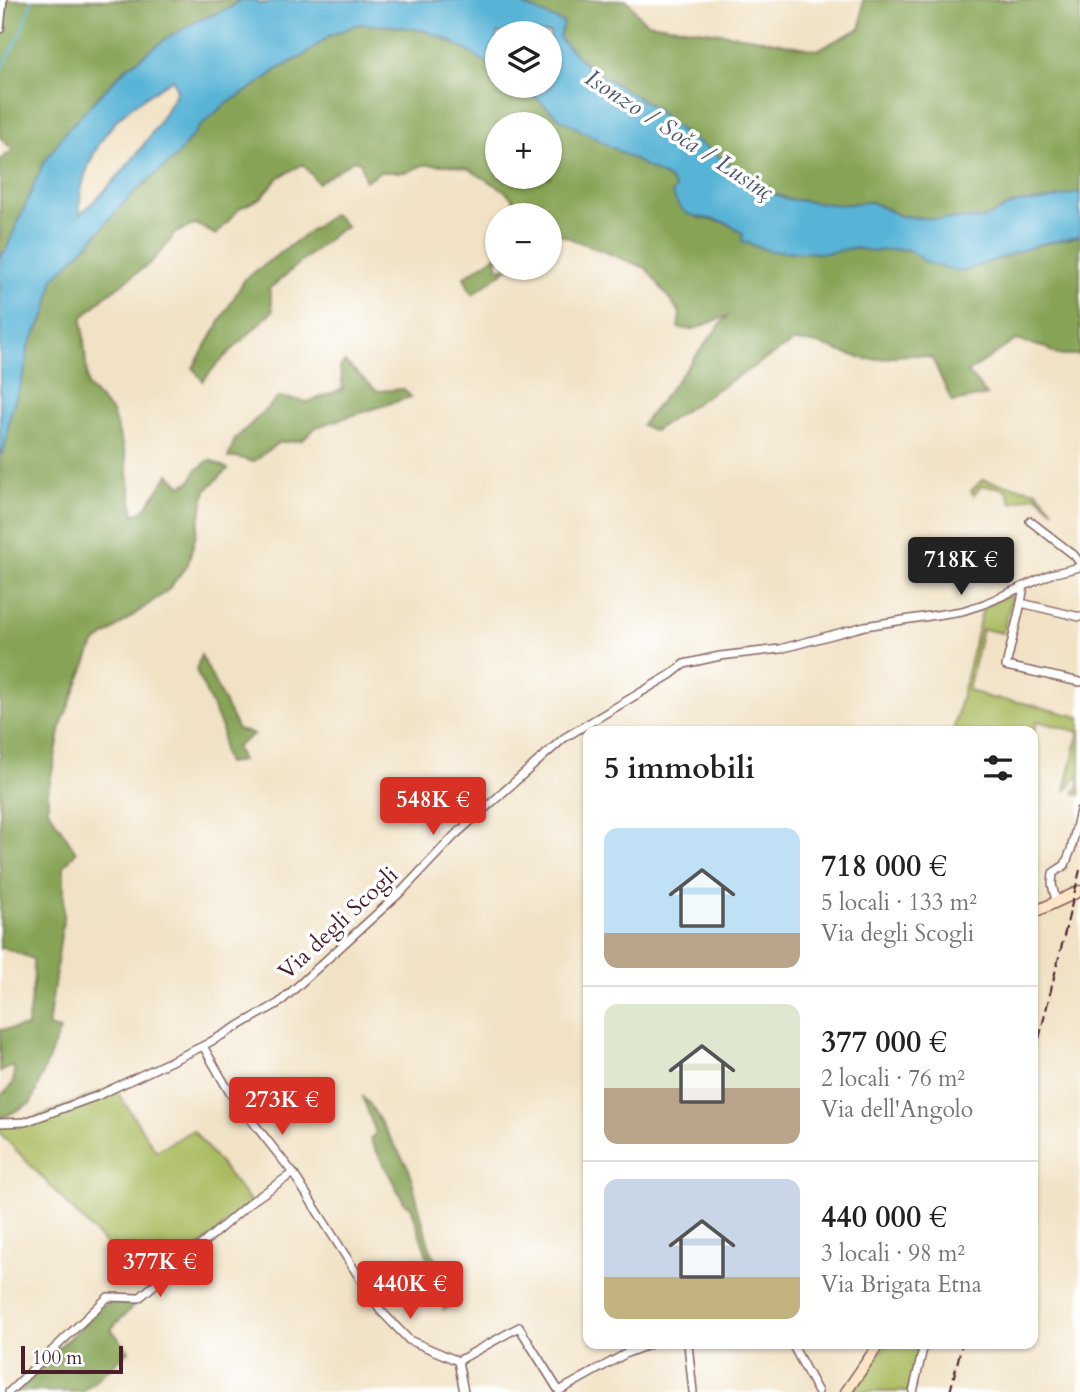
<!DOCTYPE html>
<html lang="it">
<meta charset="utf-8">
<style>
:root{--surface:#fff;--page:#f6f6f6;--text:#202124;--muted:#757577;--line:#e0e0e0;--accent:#d93025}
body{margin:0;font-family:Cardo,serif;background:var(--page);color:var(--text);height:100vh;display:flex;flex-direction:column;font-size:26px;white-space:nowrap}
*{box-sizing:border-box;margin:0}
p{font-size:23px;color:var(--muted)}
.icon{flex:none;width:38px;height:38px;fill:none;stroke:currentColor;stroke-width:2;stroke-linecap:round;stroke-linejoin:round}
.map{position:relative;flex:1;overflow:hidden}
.sheet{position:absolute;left:583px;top:726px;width:455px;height:623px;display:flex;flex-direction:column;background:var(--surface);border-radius:14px;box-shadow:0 2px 5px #0004}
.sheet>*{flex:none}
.buttons{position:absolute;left:485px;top:21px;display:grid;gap:14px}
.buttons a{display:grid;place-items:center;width:77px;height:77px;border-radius:50%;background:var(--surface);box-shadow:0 2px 5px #0004;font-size:35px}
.scale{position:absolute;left:21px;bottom:18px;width:102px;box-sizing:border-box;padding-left:7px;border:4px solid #4a1f2b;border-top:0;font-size:19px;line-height:24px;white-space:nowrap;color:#4a1f2b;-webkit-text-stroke:5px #fff;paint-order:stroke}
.price{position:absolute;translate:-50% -60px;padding:0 16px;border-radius:7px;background:var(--accent);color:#fff;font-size:23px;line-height:46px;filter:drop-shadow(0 2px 4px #0008)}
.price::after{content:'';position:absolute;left:50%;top:42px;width:21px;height:16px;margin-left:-10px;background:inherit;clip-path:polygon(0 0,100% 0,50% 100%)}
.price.selected{background:#222;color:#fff}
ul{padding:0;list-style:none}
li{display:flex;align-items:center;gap:21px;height:175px;padding:0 21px}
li+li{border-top:2px solid var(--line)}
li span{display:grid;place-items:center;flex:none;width:196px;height:140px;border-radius:14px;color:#555}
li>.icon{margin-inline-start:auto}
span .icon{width:84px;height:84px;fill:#fffc;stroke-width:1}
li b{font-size:30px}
h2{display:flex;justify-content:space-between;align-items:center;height:84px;padding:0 21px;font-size:30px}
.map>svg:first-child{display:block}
.green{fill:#aabc60;stroke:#7a6e46;stroke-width:2}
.forest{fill:#87a456;stroke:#686240;stroke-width:2;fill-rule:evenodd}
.water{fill:#58b4d6;stroke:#516a80;stroke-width:2;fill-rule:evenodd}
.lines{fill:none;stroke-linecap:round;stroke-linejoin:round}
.stream{stroke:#58b4d6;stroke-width:2}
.street-casing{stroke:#846361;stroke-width:10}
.secondary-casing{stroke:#846361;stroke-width:13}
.street{stroke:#fff;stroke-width:7}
.secondary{stroke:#fee5c5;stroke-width:10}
.rail{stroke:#4a1f2b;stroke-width:2;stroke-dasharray:10 5;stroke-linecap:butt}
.labels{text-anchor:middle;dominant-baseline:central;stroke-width:7;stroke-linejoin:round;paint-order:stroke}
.street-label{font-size:23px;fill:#4a1f2b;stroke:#fff}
.water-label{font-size:24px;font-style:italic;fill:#505b6f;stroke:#fff}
</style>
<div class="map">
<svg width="1080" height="1392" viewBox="0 0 1080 1392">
<rect width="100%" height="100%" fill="#fff"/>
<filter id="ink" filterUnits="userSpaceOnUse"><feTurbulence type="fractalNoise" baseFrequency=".0143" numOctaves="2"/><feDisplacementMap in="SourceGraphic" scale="14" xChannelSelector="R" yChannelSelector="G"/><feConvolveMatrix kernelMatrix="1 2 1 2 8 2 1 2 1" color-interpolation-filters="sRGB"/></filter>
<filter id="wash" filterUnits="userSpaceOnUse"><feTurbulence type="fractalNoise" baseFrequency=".00686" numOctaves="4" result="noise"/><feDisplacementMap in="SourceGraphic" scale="28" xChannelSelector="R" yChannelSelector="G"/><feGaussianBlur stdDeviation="1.57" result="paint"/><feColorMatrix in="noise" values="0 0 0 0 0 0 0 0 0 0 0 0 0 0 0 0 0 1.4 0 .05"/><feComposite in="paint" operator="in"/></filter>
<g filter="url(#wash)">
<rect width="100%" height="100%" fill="#f1e2c5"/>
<g class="green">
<path d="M982 480 1037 491 1054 511 1036 495 1012 503 1007 491 998 487 981 486 974 495 971 491Z"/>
<path d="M1007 596H1012L1003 633 982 629 968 690 991 698 1023 703 1080 717V795L1075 794V790L1078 788 1079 778H1075L1067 790H1065L1079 732 1037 721 1033 735 1032 732H953L983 607Z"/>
<path d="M114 1087 156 1151 193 1130 251 1202 149 1290 0 1133V1123L25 1122Z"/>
<path d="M888 1344H920L908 1392H852L874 1359Z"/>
</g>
<g class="forest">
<path d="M3 0H240L228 9 199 20 167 38 123 71 67 130 43 165 6 250 0 257V160L13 150 0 137V29Z"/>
<path d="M512 0H627L641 18 648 23 749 37 817 50 861 28 863 0H1080V192L1042 201 1016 203 983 219H936L900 216 871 202 840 205 787 199 759 187 707 148 682 132 653 107 588 67 559 38Z"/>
<path d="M359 24C381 25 403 26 424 31 446 36 478 56 497 68V86H523L559 118 670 179 699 218 726 223 744 234 800 251 826 253 854 248 872 251 906 249 928 263 1011 253 1038 245 1080 236V355H1057L1046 348 1016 340 968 372 987 395 952 402 932 358C924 356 914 354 905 355 892 356 881 361 867 359 842 355 819 339 793 342L708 395 654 431 642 425 727 316 692 330 678 328 680 313 646 268 559 234 550 240V215H529L504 190 468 169 450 165H423L407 172H380L365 181 361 163 354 160 318 183 303 164 279 177 261 198 240 208 216 235 196 224 175 233 166 246 150 263 104 297 82 318 88 387 112 412 125 453 134 515 144 510 169 474 181 486 191 481 196 470 210 460 228 469 206 490 196 534 188 564 168 590 94 644 62 722 48 792V809L76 852 64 866V914L48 1027 60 1030 31 1103 0 1119V1096C11 1089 17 1079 13 1066L0 1072V1030L27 1027 34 977 33 959 3 947 0 949V457L5 446 10 415 25 371 28 347 46 314 54 278 91 241 131 195 175 158 199 127 223 106 261 82 278 69 303 56 331 35ZM497 124H550V177H497Z"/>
<path d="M333 214 347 227 338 231 269 289 273 311 217 364 203 381 193 368 245 279Z"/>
<path d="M497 255V268H508L472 295 464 277Z"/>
<path d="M345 362 377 391 404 389 411 397 316 427 303 440 278 443 253 462 237 457 228 458 235 439 279 397 308 402 343 389 340 367Z"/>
<path d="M201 655 238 730 254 734 236 747 242 761 227 763 223 752 222 728 196 670Z"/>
<path d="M362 1096 369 1103 409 1169 429 1246 455 1303 444 1310 411 1206 405 1204 370 1139 376 1133Z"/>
<path d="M109 1300 137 1302 111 1329 129 1351 82 1392 13 1391Z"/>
</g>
<path class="water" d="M240 0H257L259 4 277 0H512L564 23 559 38 588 67 653 107 682 132 707 148 759 187 786 199 840 205 871 202 900 216 936 219H983L1016 203 1042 201 1080 192V236L1037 245 961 272 928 263 906 249 872 251 854 248 826 253 769 251 742 241 743 234C737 230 731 224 723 222 698 214 684 223 672 193L676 189 669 179 559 118 523 86H550V33H497V68L448 40 426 31 394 26 359 24 331 35 303 56 278 69 261 82 223 106 199 127 175 158 131 195 91 241 54 278 46 314 28 347 25 371 10 415 5 446 0 457V257L6 250 43 164 67 130 123 71 167 38 199 20 228 9ZM173 79 177 91C153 137 119 180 80 214 78 180 94 146 116 121 132 104 154 91 173 79Z"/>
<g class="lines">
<path class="stream" d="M0 71 20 35 32 0"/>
</g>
</g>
<g filter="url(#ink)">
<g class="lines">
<g class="street-casing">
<g id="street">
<path d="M0 29 3 0"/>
<path d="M1030 521 1074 555 1080 563"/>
<path d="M1024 586 1021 603 1080 617"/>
<path d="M1021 603 1006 666 1080 682"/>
<path d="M1056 901 1052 884 1053 873 1065 865 1071 850 1080 810"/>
<path d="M203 1046 230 1093 293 1173 380 1310 409 1340 458 1361 464 1392"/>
<path d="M0 1123 25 1122 97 1096 203 1046 279 1003 403 890 454 836 564 738 670 675 684 664 720 656 780 649 865 626 962 611 984 604 1051 574 1080 567"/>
<path d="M688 1344 693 1392"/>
<path d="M792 1344 818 1392"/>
<path d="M458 1361 519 1327 559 1391 627 1353 651 1344"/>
<path d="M9 1392 108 1297 139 1298 251 1202 293 1173"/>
<path d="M913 1392 924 1344"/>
</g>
</g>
<g class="secondary-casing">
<g id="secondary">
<path d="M1032 913 1080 891"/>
<path d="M846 1392 879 1344"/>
</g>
</g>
<use href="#street" class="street"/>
<use href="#secondary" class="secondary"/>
<g class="rail">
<path d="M1032 1068 1080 870"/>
<path d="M950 1392 962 1344"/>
</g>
</g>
</g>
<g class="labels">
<g class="street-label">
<text transform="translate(338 923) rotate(-43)">Via degli Scogli</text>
</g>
<g class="water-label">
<text transform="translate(679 135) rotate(33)">Isonzo / Soča / Lusinç</text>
</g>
</g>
</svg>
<div class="buttons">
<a><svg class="icon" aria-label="layers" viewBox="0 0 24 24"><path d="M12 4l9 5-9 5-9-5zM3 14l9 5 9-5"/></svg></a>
<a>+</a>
<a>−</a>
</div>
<div class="scale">100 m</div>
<b class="price selected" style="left:961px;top:597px">718K €</b>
<b class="price" style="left:433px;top:837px">548K €</b>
<b class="price" style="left:282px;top:1137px">273K €</b>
<b class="price" style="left:160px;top:1299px">377K €</b>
<b class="price" style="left:410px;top:1321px">440K €</b>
<section class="sheet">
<h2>5 immobili<svg class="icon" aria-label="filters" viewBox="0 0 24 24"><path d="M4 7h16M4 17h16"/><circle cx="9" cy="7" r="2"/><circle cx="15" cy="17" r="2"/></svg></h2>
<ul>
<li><span style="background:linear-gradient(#bfe0f5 75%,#b9a48a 0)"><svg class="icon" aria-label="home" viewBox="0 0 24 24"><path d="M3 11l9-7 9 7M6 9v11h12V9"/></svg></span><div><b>718 000 €</b><p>5 locali · 133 m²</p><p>Via degli Scogli</p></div></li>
<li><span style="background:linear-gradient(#dfe7d0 60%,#b9a48a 0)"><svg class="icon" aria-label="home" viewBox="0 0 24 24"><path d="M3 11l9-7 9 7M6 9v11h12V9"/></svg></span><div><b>377 000 €</b><p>2 locali · 76 m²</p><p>Via dell'Angolo</p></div></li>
<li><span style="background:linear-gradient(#c9d6e8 70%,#c2b280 0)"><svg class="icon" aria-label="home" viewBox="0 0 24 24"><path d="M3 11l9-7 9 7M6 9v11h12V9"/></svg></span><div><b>440 000 €</b><p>3 locali · 98 m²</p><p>Via Brigata Etna</p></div></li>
</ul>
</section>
</div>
